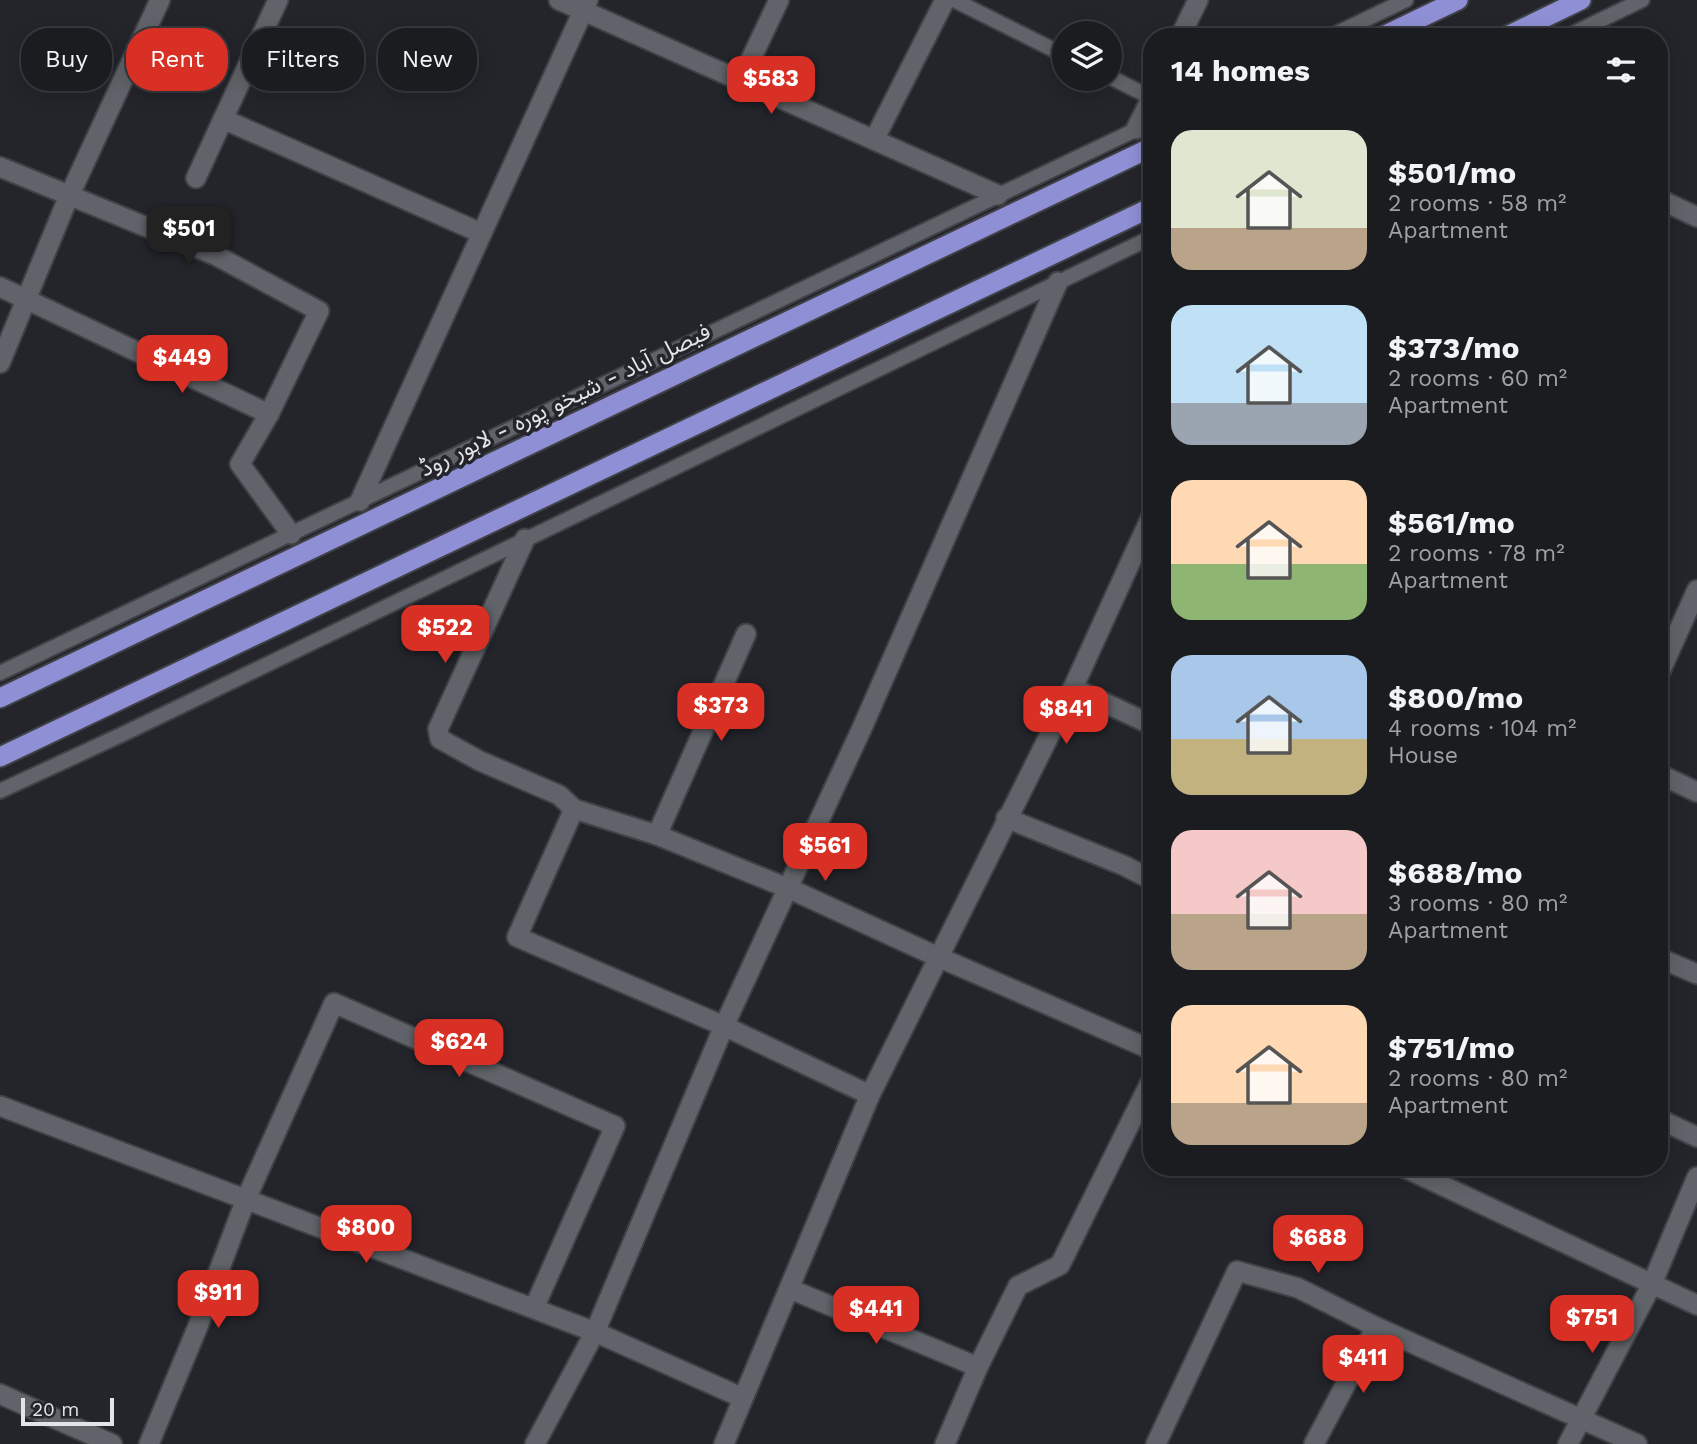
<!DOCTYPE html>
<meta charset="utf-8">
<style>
:root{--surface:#1a1c20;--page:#27292d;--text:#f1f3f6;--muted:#9fa1a5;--line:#383a3e;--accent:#d93025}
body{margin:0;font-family:"Work Sans","Noto Sans Arabic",sans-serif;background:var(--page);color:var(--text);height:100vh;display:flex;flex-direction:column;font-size:26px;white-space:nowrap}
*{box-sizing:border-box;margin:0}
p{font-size:23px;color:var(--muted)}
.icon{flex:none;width:38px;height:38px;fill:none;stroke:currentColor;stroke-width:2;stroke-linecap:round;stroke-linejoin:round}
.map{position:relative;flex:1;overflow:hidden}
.panel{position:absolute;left:1143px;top:28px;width:525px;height:1148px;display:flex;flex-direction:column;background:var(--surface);border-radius:28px;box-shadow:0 4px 18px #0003,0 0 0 2px var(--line)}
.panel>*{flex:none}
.banner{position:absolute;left:21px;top:28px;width:665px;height:63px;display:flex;gap:14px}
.controls{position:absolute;left:1052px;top:21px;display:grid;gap:14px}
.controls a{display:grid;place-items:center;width:70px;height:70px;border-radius:50%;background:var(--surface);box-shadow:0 4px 18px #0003,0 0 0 2px var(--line);font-size:35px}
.scale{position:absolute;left:21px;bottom:18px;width:93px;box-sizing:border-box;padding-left:7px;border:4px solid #e2e4e8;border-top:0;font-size:19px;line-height:24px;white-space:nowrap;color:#e2e4e8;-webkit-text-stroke:5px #23252b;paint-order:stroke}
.price{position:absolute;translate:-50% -60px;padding:0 16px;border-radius:14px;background:var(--accent);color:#fff;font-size:23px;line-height:46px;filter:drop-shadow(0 2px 4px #0008)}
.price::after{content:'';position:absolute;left:50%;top:42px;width:21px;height:16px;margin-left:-10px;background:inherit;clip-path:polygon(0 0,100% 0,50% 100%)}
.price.on{background:#222;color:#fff}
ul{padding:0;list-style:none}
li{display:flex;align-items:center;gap:21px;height:175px;padding:0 28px}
li span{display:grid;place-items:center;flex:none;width:196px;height:140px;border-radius:21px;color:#555}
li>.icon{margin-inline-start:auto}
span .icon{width:84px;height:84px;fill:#fffc;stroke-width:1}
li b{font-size:30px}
h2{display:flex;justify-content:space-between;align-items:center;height:84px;padding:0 28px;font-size:30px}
.chip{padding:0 24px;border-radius:28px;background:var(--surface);box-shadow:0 4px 18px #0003,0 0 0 2px var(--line);font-size:24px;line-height:63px}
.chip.on{background:var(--accent);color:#fff}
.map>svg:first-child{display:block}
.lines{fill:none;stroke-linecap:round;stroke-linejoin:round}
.service-casing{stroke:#3f4146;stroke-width:18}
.minor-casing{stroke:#3f4146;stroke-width:23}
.trunk-casing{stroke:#3f4146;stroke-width:23}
.service{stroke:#606369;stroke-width:14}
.minor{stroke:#606369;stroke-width:19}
.trunk{stroke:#8f8fd6;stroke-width:19}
.labels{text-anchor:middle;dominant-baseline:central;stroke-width:7;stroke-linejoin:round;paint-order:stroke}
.street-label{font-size:23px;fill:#e2e4e8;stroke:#23252b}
</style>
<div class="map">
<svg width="1697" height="1444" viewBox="0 0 1697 1444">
<rect width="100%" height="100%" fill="#23252b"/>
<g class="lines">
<g class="service-casing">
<g id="service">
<path d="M954 0 1064 55"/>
<path d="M1329 37 1406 0"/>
<path d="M1566 37 1642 0"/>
<path d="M1110 77 1152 98"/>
<path d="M0 673 1152 122"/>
<path d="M0 791 123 734 1152 237"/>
</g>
</g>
<g class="minor-casing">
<g id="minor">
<path d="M559 0 998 195"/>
<path d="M1180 37 1198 0"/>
<path d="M741 80 779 0"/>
<path d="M223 119 481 233"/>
<path d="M1136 129 1152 97"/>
<path d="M874 140 945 0"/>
<path d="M0 167 215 255 319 311 269 414"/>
<path d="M196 178 278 0"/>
<path d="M1659 199 1697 217"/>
<path d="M0 287 269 414 240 464 291 534"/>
<path d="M0 363 66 203 160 0"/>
<path d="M360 501 588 0"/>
<path d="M525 539 438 729 440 739 480 761 559 795 574 809 657 835 790 889 938 957 1152 1050"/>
<path d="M1659 674 1697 590"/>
<path d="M1073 688 1152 725"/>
<path d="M1659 774 1697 792"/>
<path d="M574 809 517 937 724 1026 870 1095"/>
<path d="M1006 818 1125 866 1152 880"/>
<path d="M657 835 746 634"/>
<path d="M1659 958 1697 974"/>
<path d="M0 1106 595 1332 743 1398"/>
<path d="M1659 1119 1697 1137"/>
<path d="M1403 1167 1697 1305"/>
<path d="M790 1289 978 1367"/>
<path d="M0 1394 112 1444"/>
<path d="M149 1444 198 1326 246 1199 334 1003 615 1126 534 1308"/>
<path d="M535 1444 595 1332 724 1026 862 728 1058 282"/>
<path d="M724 1444 870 1095 1073 688 1152 515"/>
<path d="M945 1444 978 1367 1018 1286 1060 1265 1152 1079"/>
<path d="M1156 1444 1237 1271 1298 1288 1376 1327 1637 1444"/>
<path d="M1314 1444 1376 1327"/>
<path d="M1568 1444 1652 1284 1697 1177"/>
</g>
</g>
<g class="trunk-casing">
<g id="trunk">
<path d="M1381 37 1458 0"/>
<path d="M1505 37 1581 0"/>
<path d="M0 698 1152 147"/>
<path d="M0 757 1152 207"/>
</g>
</g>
<use href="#service" class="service"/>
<use href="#minor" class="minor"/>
<use href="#trunk" class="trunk"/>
</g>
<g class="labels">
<g class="street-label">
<text transform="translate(565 400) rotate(-26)">فیصل آباد - شیخو پورہ - لاہور روڈ</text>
</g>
</g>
</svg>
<div class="controls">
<a><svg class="icon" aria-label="layers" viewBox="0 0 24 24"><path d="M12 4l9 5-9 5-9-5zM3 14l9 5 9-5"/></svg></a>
</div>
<div class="scale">20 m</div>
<b class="price" style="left:771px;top:116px">$583</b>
<b class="price on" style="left:189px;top:266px">$501</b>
<b class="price" style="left:182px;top:395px">$449</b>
<b class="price" style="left:445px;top:665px">$522</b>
<b class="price" style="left:721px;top:743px">$373</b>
<b class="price" style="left:1066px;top:746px">$841</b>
<b class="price" style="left:825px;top:883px">$561</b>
<b class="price" style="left:459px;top:1079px">$624</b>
<b class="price" style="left:366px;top:1265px">$800</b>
<b class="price" style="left:1318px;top:1275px">$688</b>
<b class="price" style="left:218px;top:1330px">$911</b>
<b class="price" style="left:876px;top:1346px">$441</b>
<b class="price" style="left:1592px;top:1355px">$751</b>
<b class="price" style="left:1363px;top:1395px">$411</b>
<div class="banner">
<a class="chip">Buy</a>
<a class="chip on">Rent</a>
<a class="chip">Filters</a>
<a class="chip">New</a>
</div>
<section class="panel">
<h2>14 homes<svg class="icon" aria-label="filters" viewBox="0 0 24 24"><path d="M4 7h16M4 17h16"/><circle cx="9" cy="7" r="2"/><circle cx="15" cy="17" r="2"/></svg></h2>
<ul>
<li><span style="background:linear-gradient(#dfe7d0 70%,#b9a48a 0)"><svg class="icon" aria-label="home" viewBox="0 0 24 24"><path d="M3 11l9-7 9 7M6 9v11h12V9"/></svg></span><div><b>$501/mo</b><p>2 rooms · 58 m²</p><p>Apartment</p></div></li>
<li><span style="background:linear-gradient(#bfe0f5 70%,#9aa5b1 0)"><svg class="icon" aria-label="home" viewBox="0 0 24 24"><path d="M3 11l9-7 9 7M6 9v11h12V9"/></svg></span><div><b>$373/mo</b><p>2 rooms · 60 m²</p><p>Apartment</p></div></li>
<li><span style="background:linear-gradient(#ffd9b3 60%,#8fb573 0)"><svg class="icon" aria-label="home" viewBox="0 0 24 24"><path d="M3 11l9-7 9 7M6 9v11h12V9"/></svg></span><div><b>$561/mo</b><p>2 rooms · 78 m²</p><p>Apartment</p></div></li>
<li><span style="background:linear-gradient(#a9c7e8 60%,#c2b280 0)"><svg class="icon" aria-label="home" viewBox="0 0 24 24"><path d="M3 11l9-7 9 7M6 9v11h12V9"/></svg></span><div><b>$800/mo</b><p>4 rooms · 104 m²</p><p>House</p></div></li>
<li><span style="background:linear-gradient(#f6c9c9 60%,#b9a48a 0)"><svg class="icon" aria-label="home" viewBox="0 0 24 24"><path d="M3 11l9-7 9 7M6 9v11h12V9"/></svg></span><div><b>$688/mo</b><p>3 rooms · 80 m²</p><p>Apartment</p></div></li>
<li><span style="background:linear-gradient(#ffd9b3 70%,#b9a48a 0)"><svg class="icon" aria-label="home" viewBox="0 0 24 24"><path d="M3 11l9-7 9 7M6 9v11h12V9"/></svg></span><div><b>$751/mo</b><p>2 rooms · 80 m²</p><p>Apartment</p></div></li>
</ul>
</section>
</div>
